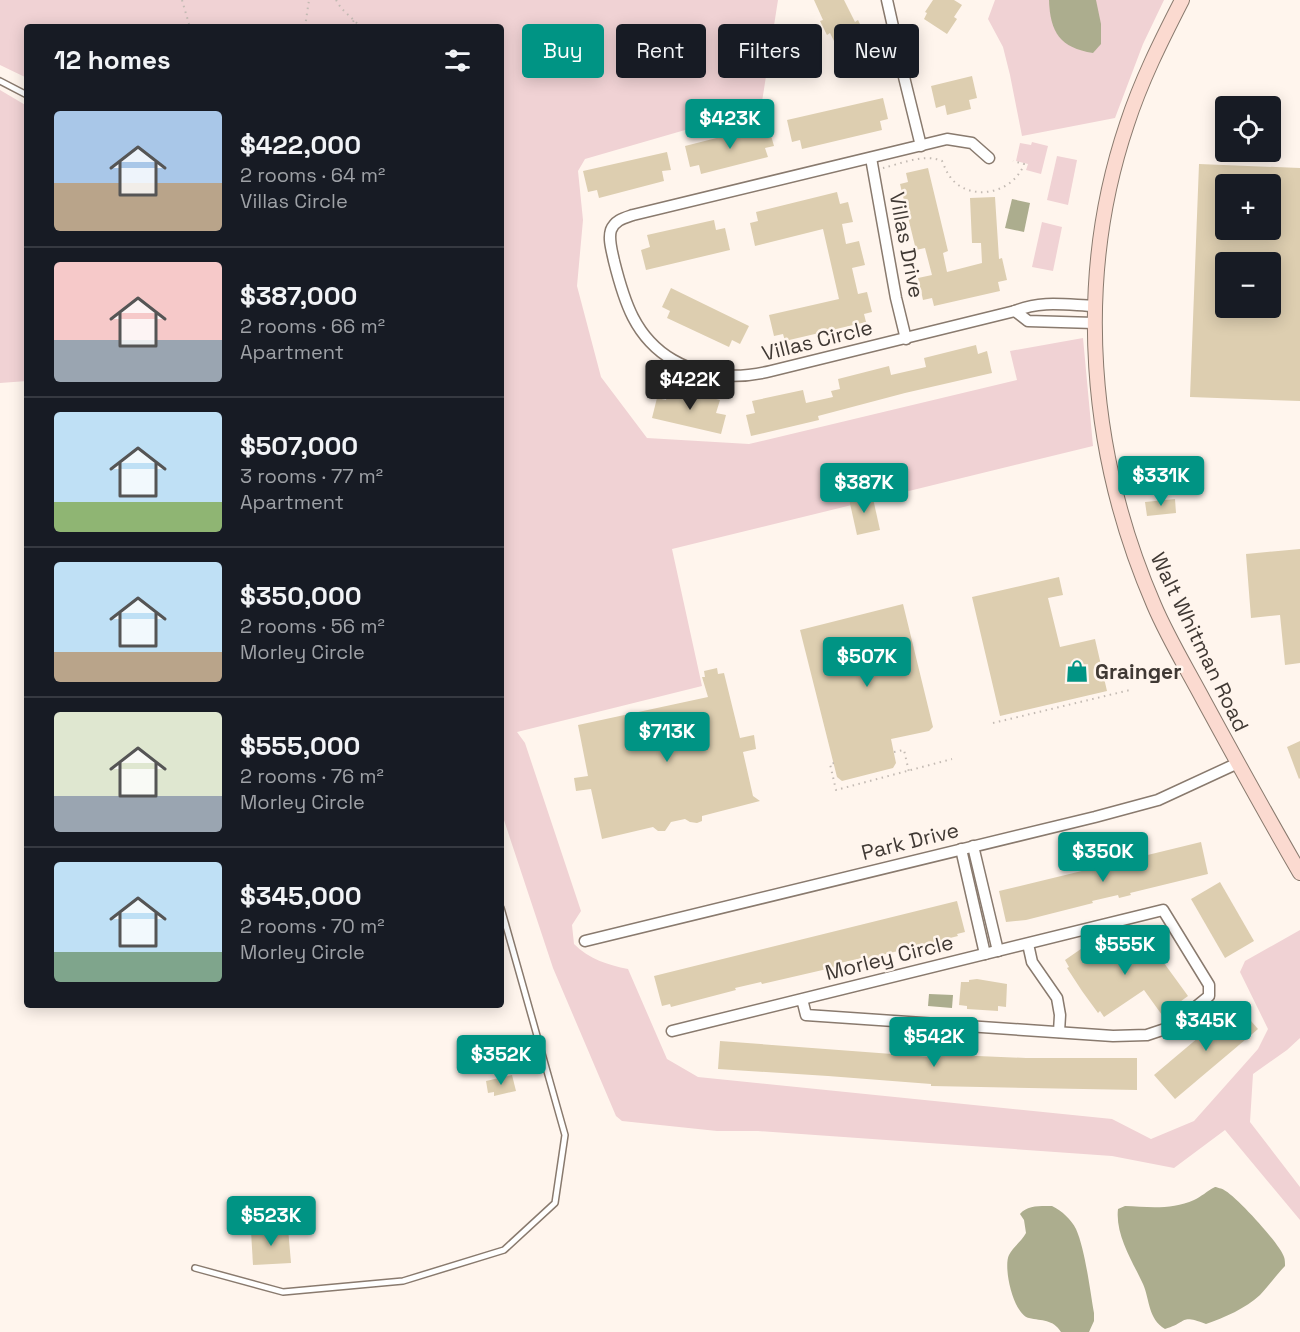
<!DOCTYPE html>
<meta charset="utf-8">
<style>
:root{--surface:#171b24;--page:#242831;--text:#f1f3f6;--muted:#9ea1a6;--line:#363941;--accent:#009484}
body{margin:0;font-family:"Space Grotesk",sans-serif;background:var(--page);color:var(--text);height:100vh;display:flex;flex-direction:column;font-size:22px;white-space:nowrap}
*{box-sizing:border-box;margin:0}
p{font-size:20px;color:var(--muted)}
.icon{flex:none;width:33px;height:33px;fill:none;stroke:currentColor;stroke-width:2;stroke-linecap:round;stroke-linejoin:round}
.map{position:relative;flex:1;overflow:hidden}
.sheet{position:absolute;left:24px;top:24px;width:480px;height:984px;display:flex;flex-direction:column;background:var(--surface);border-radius:6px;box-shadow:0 3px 15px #0003}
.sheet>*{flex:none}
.top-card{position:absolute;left:522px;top:24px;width:570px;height:54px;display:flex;gap:12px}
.fabs{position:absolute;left:1215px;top:96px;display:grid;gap:12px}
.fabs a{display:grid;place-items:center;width:66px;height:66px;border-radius:6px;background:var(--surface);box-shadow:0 3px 15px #0003;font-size:30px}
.price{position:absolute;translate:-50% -51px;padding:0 14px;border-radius:6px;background:var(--accent);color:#fff;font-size:20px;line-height:39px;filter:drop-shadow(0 2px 3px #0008)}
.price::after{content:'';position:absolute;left:50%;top:36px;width:18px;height:14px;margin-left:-9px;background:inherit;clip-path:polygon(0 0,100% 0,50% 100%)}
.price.on{background:#222;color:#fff}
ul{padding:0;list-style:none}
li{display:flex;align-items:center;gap:18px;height:150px;padding:0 30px}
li+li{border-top:2px solid var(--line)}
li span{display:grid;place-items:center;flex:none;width:168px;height:120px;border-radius:6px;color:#555}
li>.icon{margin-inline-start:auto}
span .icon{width:72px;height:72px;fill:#fffc;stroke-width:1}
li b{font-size:26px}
h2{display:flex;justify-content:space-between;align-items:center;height:72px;padding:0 30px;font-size:26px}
.tag{padding:0 21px;border-radius:6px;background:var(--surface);box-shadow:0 3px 15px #0003;font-size:21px;line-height:54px}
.tag.on{background:var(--accent);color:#fff}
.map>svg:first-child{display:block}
.green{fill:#f0d2d4}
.water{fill:#acad8e}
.building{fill:#ddceb0;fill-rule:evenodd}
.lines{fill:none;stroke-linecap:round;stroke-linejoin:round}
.service-casing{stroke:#897a6e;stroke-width:8}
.minor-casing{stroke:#897a6e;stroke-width:13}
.secondary-casing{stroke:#897a6e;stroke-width:16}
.path{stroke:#c3bab3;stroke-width:2;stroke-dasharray:1.5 4.5;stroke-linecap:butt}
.service{stroke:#fff;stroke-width:5}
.minor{stroke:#fff;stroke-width:10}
.secondary{stroke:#fbdad0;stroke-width:14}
.labels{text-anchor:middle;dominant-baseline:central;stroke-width:5;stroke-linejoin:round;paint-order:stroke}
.street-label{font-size:21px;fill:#403934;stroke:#fff5ed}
.poi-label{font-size:21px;font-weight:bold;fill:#403934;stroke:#fff5ed;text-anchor:start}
</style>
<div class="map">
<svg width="1300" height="1332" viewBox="0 0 1300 1332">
<rect width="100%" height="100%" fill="#fff5ed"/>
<g class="green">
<path d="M0 0H778L761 108 585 159 578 171 583 220 577 286 601 377 647 438 749 444 1017 380 1010 351 1083 338 1093 446 672 549 702 686 517 732 525 743 581 911 572 925 574 944C589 959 608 965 628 969L667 1059 698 1077 1112 1119 1151 1139 1194 1121 1258 1049 1268 1029 1240 972 1245 961 1300 930V1038L1287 1050 1253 1074 1250 1122 1300 1187V1220L1225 1130 1174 1168 1112 1156 758 1131H717L622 1121 616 1116 553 968 501 811V27H27V78L0 65Z"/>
<path d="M995 0H1164L1143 44 1115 118 1022 136 1010 75 1003 47 988 19Z"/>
<path d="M0 90 27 106V381L0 383Z"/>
<path d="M1032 142 1048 146 1041 174 1026 170 1028 164 1016 161 1020 143 1031 145Z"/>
<path d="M1057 156 1077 160 1068 205 1047 200Z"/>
<path d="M1042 222 1062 227 1053 271 1032 267Z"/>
</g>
<g class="water">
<path d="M1049 0H1096L1101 24V44L1093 53C1060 48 1050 32 1049 0Z"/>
<path d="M1012 199 1030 203 1024 232 1005 228Z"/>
<path d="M929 994 953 995 952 1008 928 1006Z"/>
<path d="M1215 1187C1216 1187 1223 1189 1224 1190 1235 1195 1281 1245 1284 1257 1285 1259 1285 1264 1285 1266 1276 1275 1269 1286 1260 1295 1246 1308 1224 1318 1206 1324 1179 1314 1189 1322 1165 1329 1148 1319 1150 1300 1143 1284 1133 1262 1115 1235 1118 1209L1125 1206C1148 1207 1172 1210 1194 1200 1201 1197 1207 1191 1215 1187Z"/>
<path d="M1052 1206C1062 1211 1071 1219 1076 1229 1085 1249 1090 1290 1094 1313V1321L1089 1332H1061C1053 1319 1042 1321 1029 1318 1013 1314 1003 1267 1009 1255 1013 1247 1022 1241 1026 1233L1024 1220 1020 1214C1027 1205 1041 1206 1052 1206Z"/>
</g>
<g class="building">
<path d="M814 0H844L855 22 858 20 863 30 860 32 863 37 838 49 830 33 827 35 820 21 823 20Z"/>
<path d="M933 0H954L962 5 954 17 957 19 947 34 924 19 927 13 925 12Z"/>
<path d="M972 76 977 98 969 100 971 109 947 115 945 105 936 108 931 86Z"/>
<path d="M883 98 888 119 880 121 882 130 802 149 800 140 792 142 787 120Z"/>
<path d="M768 125 774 146 765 148 768 157 701 174 699 165 690 167 685 146Z"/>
<path d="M667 152 671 170 662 171 664 181 599 198 597 190 588 192 583 171Z"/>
<path d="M1199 164 1300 168V401L1190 397ZM1226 184H1270V230H1226ZM1226 262H1270V308H1226Z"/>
<path d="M928 168 948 251 943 253 947 272 982 263 981 243H972L970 198 995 197 999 259 1002 258 1007 280 998 282 1000 291 934 306 932 298 923 300 918 278 932 275 925 248 916 250 900 184 908 182 906 173Z"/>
<path d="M837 192 840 204 848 202 853 222 842 224 846 244 859 241 865 265 852 268 858 294 867 292 872 312 864 314 866 322 785 341 783 334 774 336 769 315 839 299 823 229 755 246 750 223 758 221 756 212Z"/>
<path d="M714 220 716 230 725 228 730 250 646 270 641 250 650 247 647 235Z"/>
<path d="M671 288 749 326 740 344 732 340 729 347 667 318 670 311 662 307Z"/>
<path d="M976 345 978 354 987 351 992 373 905 393 818 416 819 420 751 436 746 415 755 413 752 401 803 390 806 403 833 397 831 391 840 389 838 379 889 366 891 375 926 367 924 358Z"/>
<path d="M669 387 720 400 716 413 726 415 721 434 652 418 657 398 666 400Z"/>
<path d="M872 494 880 530 857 535 849 499Z"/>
<path d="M1175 499 1176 513 1147 516 1145 502Z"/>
<path d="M1300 549V663L1285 665 1280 615 1251 618 1246 554Z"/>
<path d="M1059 577 1063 595 1048 598 1060 647 1095 639 1107 691 1000 716 972 597Z"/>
<path d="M903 604 933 727 929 731 891 739 896 763 893 768 842 781 837 777 800 630Z"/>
<path d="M717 668 718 674 724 673 740 738 754 735 756 749 743 752 753 796 760 801 702 816V821L697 823 690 822 685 819 671 822 665 831H658L653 827 602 839 591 789 576 791 574 778 588 776 578 725 708 697 702 677H705L704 671Z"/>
<path d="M1300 741V778L1299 779 1287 747Z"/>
<path d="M1201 842 1208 874 1130 893 1131 895 1119 898 1118 895 1092 901 1093 903 1026 920 1006 922 999 891Z"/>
<path d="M1220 882 1254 941 1225 958 1191 899Z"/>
<path d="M957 901 965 932 957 934 958 936 866 959V957L840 963V966L762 984 761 982 735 988 736 990 671 1007 670 1004 662 1006 654 976Z"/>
<path d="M1140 930 1188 996 1162 1015 1144 990 1104 1017 1100 1011 1098 1013 1082 991 1067 968 1069 967 1065 960 1091 942 1102 957Z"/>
<path d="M977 979 1007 984 1006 1007 998 1006V1011L967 1009V1006L959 1005 961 982H969V980Z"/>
<path d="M1237 1005 1258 1029 1175 1099 1154 1075Z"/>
<path d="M720 1041 932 1057V1054L1026 1058H1137V1090L931 1086V1084L828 1076 718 1069Z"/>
<path d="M512 1075 516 1091 494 1096V1092L488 1093 486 1081Z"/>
<path d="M288 1228 291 1263 253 1265 251 1231Z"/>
</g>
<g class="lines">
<g class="service-casing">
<g id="service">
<path d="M0 81 27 95"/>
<path d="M195 1268 283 1292 403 1281 504 1250 555 1203 565 1135 501 908"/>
</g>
</g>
<g class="minor-casing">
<g id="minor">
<path d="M887 0 901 62"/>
<path d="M904 77 921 146"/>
<path d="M871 158 896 298 906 339"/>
<path d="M989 158 972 143 947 139 633 215C624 218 615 220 611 230 608 239 612 251 614 261 624 301 635 338 673 360 704 378 738 379 771 371L1015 311C1042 300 1066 305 1095 306"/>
<path d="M1015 311 1028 321 1094 323"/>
<path d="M973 846 998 951"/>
<path d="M961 849 985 954"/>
<path d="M585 941 1095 817 1158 800 1238 763"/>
<path d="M1028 944 1032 962 1057 998 1060 1015 1059 1032"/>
<path d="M672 1031 1163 910 1209 985V996L1171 1027 1147 1035 1113 1036 806 1015 802 999"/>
</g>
</g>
<g class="secondary-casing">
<path id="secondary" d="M1182 0C1161 41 1141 81 1127 124 1074 281 1089 455 1154 605 1168 638 1187 669 1204 701 1235 758 1267 816 1300 873"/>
</g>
<g class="path">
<path d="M182 0 189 24 198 27"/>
<path d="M336 0 341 8 361 27"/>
<path d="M305 27 309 0"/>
<path d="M350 27 354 20"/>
<path d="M501 102 502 100"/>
<path d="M883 168C900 164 925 153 942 161 946 170 949 178 957 184 979 201 1015 190 1024 164L1013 161"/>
<path d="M993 723 1130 690"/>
<path d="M894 752 904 750 909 772"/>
<path d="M834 763 830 764 836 790 952 759"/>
</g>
<use href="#service" class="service"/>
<use href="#minor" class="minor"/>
<use href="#secondary" class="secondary"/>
</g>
<defs>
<g id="shop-bare" transform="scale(1.8)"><path d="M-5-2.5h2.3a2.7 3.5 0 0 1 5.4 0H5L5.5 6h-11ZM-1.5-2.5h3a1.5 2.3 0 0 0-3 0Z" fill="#009484" stroke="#fff5ed" stroke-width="2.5" paint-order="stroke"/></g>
</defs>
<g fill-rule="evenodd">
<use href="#shop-bare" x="1077" y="671"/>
</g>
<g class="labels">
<g class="street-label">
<text transform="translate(907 245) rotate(79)">Villas Drive</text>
<text transform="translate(817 340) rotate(-14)">Villas Circle</text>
<text transform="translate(1200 642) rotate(64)">Walt Whitman Road</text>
<text transform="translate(910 841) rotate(-14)">Park Drive</text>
<text transform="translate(889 957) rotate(-14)">Morley Circle</text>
</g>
<g class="poi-label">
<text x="1095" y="671">Grainger</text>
</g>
</g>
</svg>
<div class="fabs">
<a><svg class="icon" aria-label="locate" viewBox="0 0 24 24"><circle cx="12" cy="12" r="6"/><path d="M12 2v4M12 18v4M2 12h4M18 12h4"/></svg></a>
<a>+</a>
<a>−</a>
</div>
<b class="price" style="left:730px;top:150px">$423K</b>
<b class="price on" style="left:690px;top:411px">$422K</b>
<b class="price" style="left:1161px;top:507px">$331K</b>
<b class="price" style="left:864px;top:514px">$387K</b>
<b class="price" style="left:867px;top:688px">$507K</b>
<b class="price" style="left:667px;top:763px">$713K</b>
<b class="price" style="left:1103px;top:883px">$350K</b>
<b class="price" style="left:1125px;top:976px">$555K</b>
<b class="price" style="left:1206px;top:1052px">$345K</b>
<b class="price" style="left:934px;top:1068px">$542K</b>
<b class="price" style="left:501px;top:1086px">$352K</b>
<b class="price" style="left:271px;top:1247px">$523K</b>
<div class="top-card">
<a class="tag on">Buy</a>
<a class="tag">Rent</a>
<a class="tag">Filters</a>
<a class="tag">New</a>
</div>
<section class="sheet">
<h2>12 homes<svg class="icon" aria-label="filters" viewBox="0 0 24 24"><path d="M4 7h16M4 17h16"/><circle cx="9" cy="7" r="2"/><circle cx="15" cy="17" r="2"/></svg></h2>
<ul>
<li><span style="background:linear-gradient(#a9c7e8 60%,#b9a48a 0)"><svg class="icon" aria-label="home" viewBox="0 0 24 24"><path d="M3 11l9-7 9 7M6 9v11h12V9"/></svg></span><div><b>$422,000</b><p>2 rooms · 64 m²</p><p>Villas Circle</p></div></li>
<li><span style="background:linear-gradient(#f6c9c9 65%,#9aa5b1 0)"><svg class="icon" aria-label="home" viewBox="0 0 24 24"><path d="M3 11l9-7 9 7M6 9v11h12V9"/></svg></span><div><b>$387,000</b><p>2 rooms · 66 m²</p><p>Apartment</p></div></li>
<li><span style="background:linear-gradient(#bfe0f5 75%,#8fb573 0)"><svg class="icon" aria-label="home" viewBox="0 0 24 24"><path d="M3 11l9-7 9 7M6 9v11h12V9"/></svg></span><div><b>$507,000</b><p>3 rooms · 77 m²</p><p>Apartment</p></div></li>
<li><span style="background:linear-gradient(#bfe0f5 75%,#b9a48a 0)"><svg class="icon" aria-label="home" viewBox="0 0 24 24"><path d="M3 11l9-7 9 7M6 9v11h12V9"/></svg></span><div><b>$350,000</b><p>2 rooms · 56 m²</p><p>Morley Circle</p></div></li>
<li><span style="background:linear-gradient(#dfe7d0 70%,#9aa5b1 0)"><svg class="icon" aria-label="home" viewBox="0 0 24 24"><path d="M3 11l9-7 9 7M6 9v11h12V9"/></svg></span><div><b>$555,000</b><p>2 rooms · 76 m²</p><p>Morley Circle</p></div></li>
<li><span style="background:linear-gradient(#bfe0f5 75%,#7fa58c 0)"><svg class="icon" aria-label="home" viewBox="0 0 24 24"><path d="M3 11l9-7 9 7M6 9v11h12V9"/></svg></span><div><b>$345,000</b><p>2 rooms · 70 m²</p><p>Morley Circle</p></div></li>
</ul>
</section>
</div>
